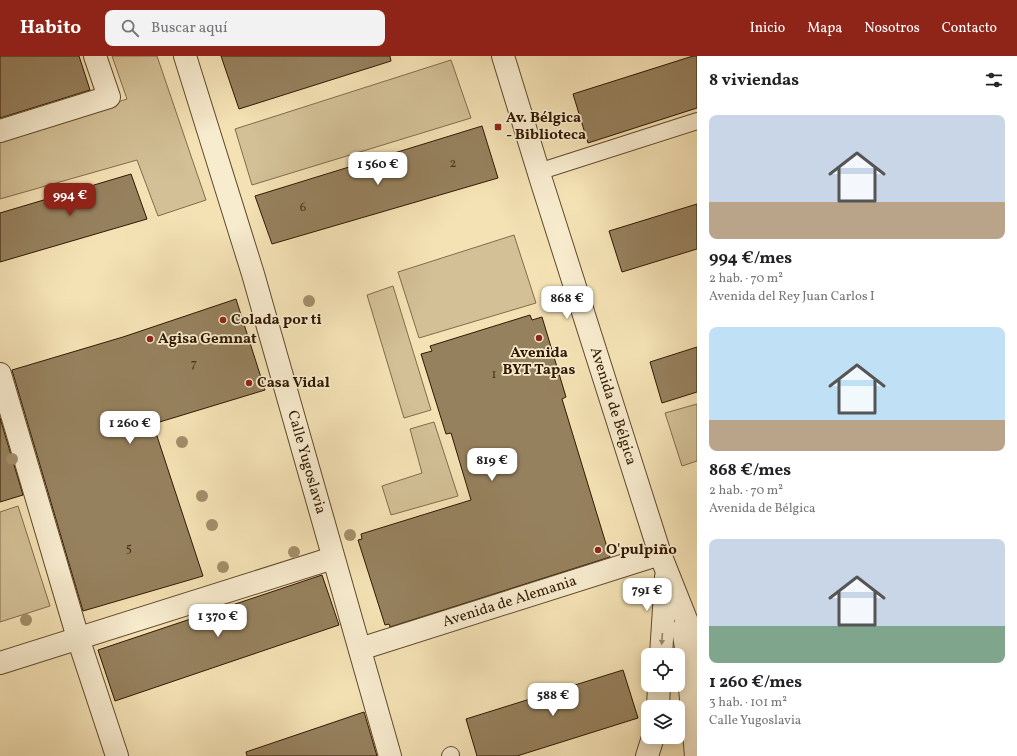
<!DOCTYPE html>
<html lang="es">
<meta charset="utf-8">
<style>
:root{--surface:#fff;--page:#f2f2f2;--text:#202124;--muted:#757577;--accent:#8f2418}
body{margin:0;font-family:Vollkorn,serif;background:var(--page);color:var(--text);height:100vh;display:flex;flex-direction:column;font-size:15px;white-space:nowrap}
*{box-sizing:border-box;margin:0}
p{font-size:13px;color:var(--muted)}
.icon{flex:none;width:22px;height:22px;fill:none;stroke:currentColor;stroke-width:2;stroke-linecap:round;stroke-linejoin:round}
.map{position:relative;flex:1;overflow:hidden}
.details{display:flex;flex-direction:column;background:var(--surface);width:320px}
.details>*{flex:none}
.buttons{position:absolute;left:641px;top:592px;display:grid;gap:8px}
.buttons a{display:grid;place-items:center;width:44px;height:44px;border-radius:8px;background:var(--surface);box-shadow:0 2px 10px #0003;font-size:20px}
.price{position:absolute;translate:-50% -34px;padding:0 9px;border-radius:8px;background:#fff;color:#222;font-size:13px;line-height:26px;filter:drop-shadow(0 1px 2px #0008)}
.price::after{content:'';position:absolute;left:50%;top:24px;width:12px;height:9px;margin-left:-6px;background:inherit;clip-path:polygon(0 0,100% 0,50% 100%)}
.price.on{background:var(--accent);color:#fff}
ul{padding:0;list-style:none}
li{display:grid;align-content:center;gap:8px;height:212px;padding:0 12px}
li span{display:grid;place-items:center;height:124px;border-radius:8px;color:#555}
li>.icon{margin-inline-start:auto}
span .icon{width:72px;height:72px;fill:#fffc;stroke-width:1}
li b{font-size:17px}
h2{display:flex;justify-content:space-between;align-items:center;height:48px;padding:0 12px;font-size:17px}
header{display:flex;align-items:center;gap:24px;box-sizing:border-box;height:56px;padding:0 20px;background:var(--accent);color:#fff}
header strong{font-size:19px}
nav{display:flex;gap:22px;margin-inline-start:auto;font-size:14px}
.search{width:280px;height:36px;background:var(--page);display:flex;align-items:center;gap:10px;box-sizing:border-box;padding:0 14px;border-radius:8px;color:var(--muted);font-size:15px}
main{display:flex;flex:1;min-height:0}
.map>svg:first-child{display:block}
.green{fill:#d3c096;stroke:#826c4b}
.building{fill:#96815e;stroke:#301800}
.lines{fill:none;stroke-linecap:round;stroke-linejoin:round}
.service-casing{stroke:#614a2d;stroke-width:18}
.pedestrian-casing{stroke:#614a2d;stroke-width:24}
.minor-casing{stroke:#614a2d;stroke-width:24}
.service{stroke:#f8eccf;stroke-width:16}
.pedestrian{stroke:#f8eccf;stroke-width:22}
.minor{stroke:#f8eccf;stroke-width:22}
.tree{fill:#a38e6a}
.oneway{fill:#9e8d72}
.poi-dot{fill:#8f2418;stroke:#f8eccf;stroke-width:1.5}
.labels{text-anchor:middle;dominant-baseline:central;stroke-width:3.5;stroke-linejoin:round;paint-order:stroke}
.number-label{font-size:13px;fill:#4a3218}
.poi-label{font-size:15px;font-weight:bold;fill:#301800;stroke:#f8eccf;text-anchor:start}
.street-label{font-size:15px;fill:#301800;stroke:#f8eccf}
</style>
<header>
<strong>Habito</strong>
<div class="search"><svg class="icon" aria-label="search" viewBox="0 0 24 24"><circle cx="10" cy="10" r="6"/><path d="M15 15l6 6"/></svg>Buscar aquí</div>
<nav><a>Inicio</a><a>Mapa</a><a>Nosotros</a><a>Contacto</a></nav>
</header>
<main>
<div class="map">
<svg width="697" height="700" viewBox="0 0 697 700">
<rect width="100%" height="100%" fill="#f4e2b5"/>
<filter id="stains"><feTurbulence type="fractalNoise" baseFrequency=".005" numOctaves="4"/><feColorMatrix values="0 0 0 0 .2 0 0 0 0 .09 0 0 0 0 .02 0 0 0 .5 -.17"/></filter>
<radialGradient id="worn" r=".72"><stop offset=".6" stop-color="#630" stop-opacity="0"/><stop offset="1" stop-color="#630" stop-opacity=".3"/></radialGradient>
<g class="green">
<path d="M112 0H157L206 144 158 160 137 104 0 143V84L127 43Z"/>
<path d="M451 4 471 62 252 129 235 73Z"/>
<path d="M514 179 536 247 419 282 398 216Z"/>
<path d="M393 230 431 354 404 362 367 239Z"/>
<path d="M697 348V405L682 410 665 357Z"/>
<path d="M434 366 458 440 391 459 382 430 422 417 410 373Z"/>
<path d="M18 450 50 550 0 566V456Z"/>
</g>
<g class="building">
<path d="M0 0H79L90 34 0 62Z"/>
<path d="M221 0H390L391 5 239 53Z"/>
<path d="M693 0H697V52L588 87 573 38Z"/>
<path d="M482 70 498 122 272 188 255 140Z"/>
<path d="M131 118 147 163 0 206V157Z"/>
<path d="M697 148V193L622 216 609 175Z"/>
<path d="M236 243 265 334 153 368 203 520 83 555 12 314 123 281Z"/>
<path d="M530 259 532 264 542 261 566 341 562 343 610 501 390 571 389 568 385 569 358 484 362 483 361 478 471 444 451 377 446 378 421 298 432 295 430 290Z"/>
<path d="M697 291V336L662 347 650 306Z"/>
<path d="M0 362 23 439 0 446Z"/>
<path d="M322 519 339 569 115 645 98 594Z"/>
<path d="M623 614 638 662 517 700H477L466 663Z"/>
<path d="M364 656 377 700H247L246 696Z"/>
</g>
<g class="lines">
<g class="service-casing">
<g id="service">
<path d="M538 116 697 65"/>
<path d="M450 700 451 699"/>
</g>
</g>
<g class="pedestrian-casing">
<g id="pedestrian">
<path id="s1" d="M185 0 253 218 390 700"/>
<path d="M0 75 109 41 95 0"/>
<path d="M0 318 78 582 117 700"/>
<path id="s2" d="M360 593 660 498"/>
<path d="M0 607 333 502"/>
</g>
</g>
<g class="minor-casing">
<g id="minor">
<path id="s3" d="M503 0 542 127 660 498 697 591"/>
<path d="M683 573 687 598 696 700"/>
<path d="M661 599 666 521"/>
<path d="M658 651 659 629"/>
<path d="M647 700 653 681"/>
</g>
</g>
<use href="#service" class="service"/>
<use href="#pedestrian" class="pedestrian"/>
<use href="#minor" class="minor"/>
</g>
<g class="tree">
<circle cx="309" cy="245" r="6"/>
<circle cx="182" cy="386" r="6"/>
<circle cx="12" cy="403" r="6"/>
<circle cx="202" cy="440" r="6"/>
<circle cx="212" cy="469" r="6"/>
<circle cx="350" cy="479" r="6"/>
<circle cx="294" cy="496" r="6"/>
<circle cx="223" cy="511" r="6"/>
<circle cx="26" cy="564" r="6"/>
</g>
<defs><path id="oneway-solid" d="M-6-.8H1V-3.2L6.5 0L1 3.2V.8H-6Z"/></defs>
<use class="oneway" href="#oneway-solid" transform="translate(662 583) rotate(94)"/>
<g class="poi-dot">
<rect x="494" y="67" width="8" height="8" rx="2"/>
<circle cx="223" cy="264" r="4"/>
<circle cx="539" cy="282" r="4"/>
<circle cx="150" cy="283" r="4"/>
<circle cx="249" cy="327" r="4"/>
<circle cx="598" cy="494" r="4"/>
</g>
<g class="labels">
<g class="number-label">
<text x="453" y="108">2</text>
<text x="303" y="152">6</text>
<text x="194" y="308">7</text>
<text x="494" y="319">1</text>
<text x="129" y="493">5</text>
</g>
<g class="poi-label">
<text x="506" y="62">Av. Bélgica<tspan x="506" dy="17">- Biblioteca</tspan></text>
<text x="231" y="264">Colada por ti</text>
<text x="158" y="283">Agisa Gemnat</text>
<text x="539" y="297" text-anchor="middle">Avenida<tspan x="539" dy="17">BYT Tapas</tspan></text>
<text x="257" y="327">Casa Vidal</text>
<text x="606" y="494">O'pulpiño</text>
</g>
<g class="street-label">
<text stroke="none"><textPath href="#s3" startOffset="367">Avenida de Bélgica</textPath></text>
<text stroke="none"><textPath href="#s1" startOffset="424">Calle Yugoslavia</textPath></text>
<text stroke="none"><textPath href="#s2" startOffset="157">Avenida de Alemania</textPath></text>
</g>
</g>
<rect width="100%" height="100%" filter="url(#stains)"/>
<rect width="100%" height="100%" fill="url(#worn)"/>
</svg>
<div class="buttons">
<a><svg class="icon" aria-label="locate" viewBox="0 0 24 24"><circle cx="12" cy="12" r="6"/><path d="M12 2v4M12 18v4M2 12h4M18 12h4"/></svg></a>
<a><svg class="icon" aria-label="layers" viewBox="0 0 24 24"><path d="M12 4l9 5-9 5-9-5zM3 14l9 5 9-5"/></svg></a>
</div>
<b class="price" style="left:378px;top:130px">1 560 €</b>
<b class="price on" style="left:70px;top:161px">994 €</b>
<b class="price" style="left:567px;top:264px">868 €</b>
<b class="price" style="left:130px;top:389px">1 260 €</b>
<b class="price" style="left:492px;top:426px">819 €</b>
<b class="price" style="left:647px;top:556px">791 €</b>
<b class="price" style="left:218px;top:582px">1 370 €</b>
<b class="price" style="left:553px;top:661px">588 €</b>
</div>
<section class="details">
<h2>8 viviendas<svg class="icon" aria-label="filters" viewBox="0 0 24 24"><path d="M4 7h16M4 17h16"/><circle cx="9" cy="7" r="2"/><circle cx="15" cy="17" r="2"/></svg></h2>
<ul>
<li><span style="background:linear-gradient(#c9d6e8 70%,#b9a48a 0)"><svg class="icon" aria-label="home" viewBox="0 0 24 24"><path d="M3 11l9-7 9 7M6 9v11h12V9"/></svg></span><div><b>994 €/mes</b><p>2 hab. · 70 m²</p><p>Avenida del Rey Juan Carlos I</p></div></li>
<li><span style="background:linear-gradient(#bfe0f5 75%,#b9a48a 0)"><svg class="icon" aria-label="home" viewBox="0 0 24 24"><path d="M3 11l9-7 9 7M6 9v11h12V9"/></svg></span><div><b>868 €/mes</b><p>2 hab. · 70 m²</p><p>Avenida de Bélgica</p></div></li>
<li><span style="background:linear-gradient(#c9d6e8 70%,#7fa58c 0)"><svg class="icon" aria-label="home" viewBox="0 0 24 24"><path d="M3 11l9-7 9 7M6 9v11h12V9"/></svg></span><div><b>1 260 €/mes</b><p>3 hab. · 101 m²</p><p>Calle Yugoslavia</p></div></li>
</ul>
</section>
</main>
